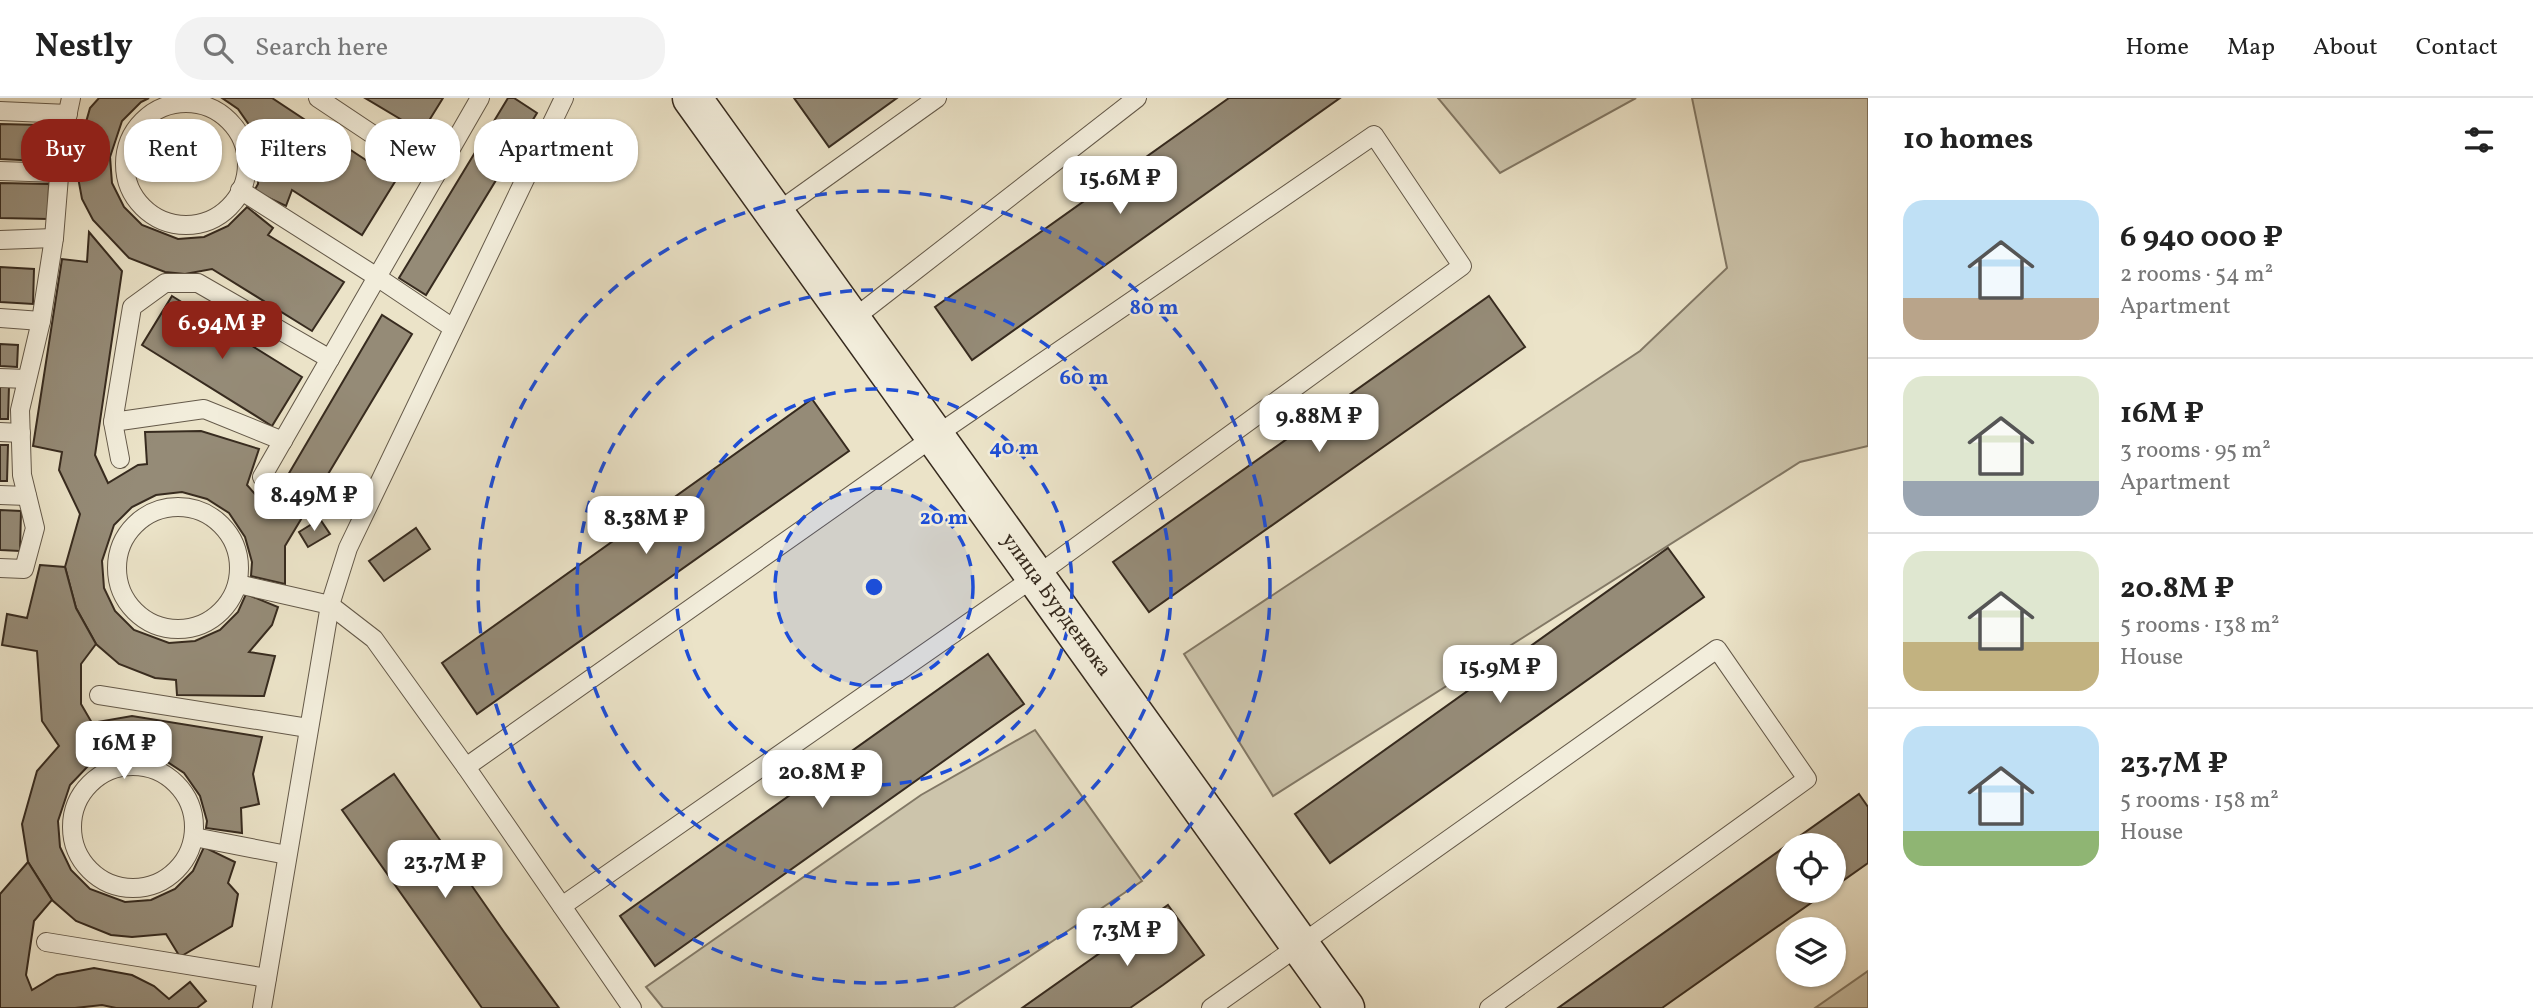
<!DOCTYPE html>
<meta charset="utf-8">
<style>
:root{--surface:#fff;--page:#f2f2f2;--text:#222;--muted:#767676;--line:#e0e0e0;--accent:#8f2418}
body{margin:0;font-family:Vollkorn,serif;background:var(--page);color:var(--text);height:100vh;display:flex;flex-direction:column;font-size:26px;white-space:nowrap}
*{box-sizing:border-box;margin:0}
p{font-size:23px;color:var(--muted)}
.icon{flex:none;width:38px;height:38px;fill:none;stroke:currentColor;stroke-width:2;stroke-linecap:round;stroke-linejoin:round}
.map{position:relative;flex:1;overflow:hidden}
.drawer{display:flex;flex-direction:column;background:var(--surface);width:665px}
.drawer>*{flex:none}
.banner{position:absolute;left:21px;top:21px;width:665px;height:63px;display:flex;gap:14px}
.buttons{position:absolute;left:1776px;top:735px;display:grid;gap:14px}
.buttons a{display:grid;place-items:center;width:70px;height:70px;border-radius:50%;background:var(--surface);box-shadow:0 2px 5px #0004;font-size:35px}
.price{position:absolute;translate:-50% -60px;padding:0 16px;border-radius:14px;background:#fff;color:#222;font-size:23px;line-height:46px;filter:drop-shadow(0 2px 4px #0008)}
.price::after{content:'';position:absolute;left:50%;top:42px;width:21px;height:16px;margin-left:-10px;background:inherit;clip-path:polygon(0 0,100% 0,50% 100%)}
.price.on{background:var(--accent);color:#fff}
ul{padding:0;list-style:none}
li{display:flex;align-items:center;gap:21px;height:175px;padding:0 35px}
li+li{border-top:2px solid var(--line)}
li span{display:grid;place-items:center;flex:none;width:196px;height:140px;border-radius:21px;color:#555}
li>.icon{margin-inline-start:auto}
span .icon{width:84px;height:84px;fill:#fffc;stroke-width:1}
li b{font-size:30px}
h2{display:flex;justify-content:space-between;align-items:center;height:84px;padding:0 35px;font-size:30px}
.chip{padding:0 24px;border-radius:28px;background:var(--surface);box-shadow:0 2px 5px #0004;font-size:24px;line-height:63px}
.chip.on{background:var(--accent);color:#fff}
header{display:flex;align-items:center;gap:42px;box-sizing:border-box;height:98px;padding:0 35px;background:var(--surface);border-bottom:2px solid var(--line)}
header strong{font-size:33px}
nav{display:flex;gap:38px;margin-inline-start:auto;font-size:24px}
.search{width:490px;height:63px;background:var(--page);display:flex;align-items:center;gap:18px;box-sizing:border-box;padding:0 24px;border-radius:28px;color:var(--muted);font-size:26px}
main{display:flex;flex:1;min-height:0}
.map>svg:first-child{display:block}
.green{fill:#ccc4ab;stroke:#827865;stroke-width:2}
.building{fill:#958b77;stroke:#372b1f;stroke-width:2}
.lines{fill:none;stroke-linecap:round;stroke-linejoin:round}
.lane-casing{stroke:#645949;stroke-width:20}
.secondary-casing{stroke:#372b1f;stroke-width:41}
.lane{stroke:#f2eddb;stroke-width:18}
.secondary{stroke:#f2eddb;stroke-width:38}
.ring{fill:none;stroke:#1d4ed8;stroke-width:3.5;stroke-dasharray:12 9}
.labels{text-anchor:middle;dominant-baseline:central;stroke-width:5;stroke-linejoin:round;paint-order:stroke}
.street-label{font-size:21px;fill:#372b1f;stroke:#f2eddb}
.centre{fill:#1d4ed8;stroke:#f2eddb;stroke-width:3.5}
.ring-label{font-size:21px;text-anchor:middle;font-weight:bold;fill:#1d4ed8;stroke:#f2eddb;stroke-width:5;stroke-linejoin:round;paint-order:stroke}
</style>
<header>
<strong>Nestly</strong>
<div class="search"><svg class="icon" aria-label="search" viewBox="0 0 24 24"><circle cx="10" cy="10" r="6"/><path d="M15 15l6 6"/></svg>Search here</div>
<nav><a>Home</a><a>Map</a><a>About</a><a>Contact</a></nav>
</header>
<main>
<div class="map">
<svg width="1868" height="910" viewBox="0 0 1868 910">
<rect width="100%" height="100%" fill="#ebe3c8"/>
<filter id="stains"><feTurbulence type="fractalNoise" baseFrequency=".00286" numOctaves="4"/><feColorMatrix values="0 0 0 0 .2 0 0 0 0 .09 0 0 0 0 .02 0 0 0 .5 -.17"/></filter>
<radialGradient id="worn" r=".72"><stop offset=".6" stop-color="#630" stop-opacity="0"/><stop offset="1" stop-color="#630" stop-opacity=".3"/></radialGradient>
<g class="green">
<path d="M1438 0H1636L1500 75Z"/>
<path d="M1692 0H1868V348L1800 364 1273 698 1184 556 1640 253 1727 170Z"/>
<path d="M1035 632 1142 783 953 910H663L646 889 921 697Z"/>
<path d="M1868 873V910H1815Z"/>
</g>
<g class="building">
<path d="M99 0H149L141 4 122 23 110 59 112 85 124 109 142 127 178 141 204 139 228 128 247 109 273 130 268 137 344 184 312 233 212 171 185 176 165 174 129 160 93 122 82 101 75 63 90 10Z"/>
<path d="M222 0H272L396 82 362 137 292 92 286 108 254 93 258 86 260 60 254 34 238 11Z"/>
<path d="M365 0H443L422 34Z"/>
<path d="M508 0H514L537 15 426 197 399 180Z"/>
<path d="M794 0H897L829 49Z"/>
<path d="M1229 0H1340L972 262 935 209Z"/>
<path d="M0 26 41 27 40 63 0 61Z"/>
<path d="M0 85 49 86 48 121 0 120Z"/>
<path d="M89 134 122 173 95 357 108 385 138 367 147 366 145 334 201 333 259 351 247 387 268 411 382 217 412 236 285 448V486L251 478 252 464 245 439 229 415 207 401 182 394 156 397 132 409 114 427 102 463 104 490 115 513 134 532 169 545 195 543 220 532 238 514 246 496 278 509 272 527 249 554 275 558 264 598 177 597 176 582 155 580 119 566 96 546 76 510 65 469 80 416 59 372 62 354 33 348 62 161 87 164Z"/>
<path d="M0 169 34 171 33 206 0 204Z"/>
<path d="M172 198 302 279 272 328 142 247Z"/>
<path d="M1489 198 1525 249 1149 514 1113 464Z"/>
<path d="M0 246 18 247 17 269 0 268Z"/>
<path d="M0 288H9L8 321H0Z"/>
<path d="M812 301 849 353 477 616 442 565Z"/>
<path d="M0 347H8L7 383H0Z"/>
<path d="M0 412 21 413 20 453 0 452Z"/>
<path d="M320 421 330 436 308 449 299 434Z"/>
<path d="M416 430 430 451 384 483 369 463Z"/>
<path d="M1668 450 1704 499 1330 765 1295 716Z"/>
<path d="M40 467 65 469 76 510 96 546 81 566V606L92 625 132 618 262 639 253 676 259 706 241 710 242 735 206 730 207 723 200 698 184 675 163 661 137 654 112 657 88 668 70 687 58 723 60 749 71 772 90 791 125 804 151 802 175 791 193 773 204 749 235 764 228 785 238 796 232 828 180 859 166 836 132 839 111 837 76 823 52 802 28 764 22 726 37 673 59 648 42 623 37 553 2 547 7 516 27 520Z"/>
<path d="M988 556 1024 606 655 868 620 818Z"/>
<path d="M394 676 504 834 559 910H482L342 712Z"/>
<path d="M1859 696 1868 709V765L1834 789V747H1788V793H1828L1662 910H1558Z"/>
<path d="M28 764 52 802 34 823 26 877 32 892 57 877 94 870 132 877 154 888 169 901 190 884 206 903 197 910H116L102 907 75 910H0V796Z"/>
<path d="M1168 807 1204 857 1163 887 1130 910H1022Z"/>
</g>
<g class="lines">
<g class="lane-casing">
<g id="lane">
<path d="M318 0 435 78"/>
<circle cx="186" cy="66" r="61"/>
<path d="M0 13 68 16"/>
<path d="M0 73 59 75"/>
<path d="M240 92 377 179 453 230"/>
<path d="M776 115 937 0"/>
<path d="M0 142 54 140"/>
<path d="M0 220 41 223"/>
<path d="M853 221 1137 0"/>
<path d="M0 280 27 281"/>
<path d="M113 324 204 311 283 343"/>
<path d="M0 334 21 335"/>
<path d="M120 361 113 324 132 209 165 185H198L330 261"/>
<path d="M262 379 480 0"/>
<path d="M0 397 27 398"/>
<circle cx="178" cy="470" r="61"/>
<path d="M0 470 24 471 35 430 22 377 20 312 41 223 54 140 62 42 71 0"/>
<path d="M238 486 330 507 374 541 466 669 632 910"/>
<path d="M99 597 308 630"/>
<circle cx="133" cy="729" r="61"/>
<path d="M466 669 935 338 1374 37 1462 168 1036 478 562 808"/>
<path d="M194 739 287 757"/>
<path d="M46 844 267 880"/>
<path d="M262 910 330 507 348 450 564 0"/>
<path d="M1211 910 1717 551 1807 681 1489 910"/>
</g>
</g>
<g class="secondary-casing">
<path id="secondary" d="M692 0 1345 910"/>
</g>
<use href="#lane" class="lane"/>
<use href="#secondary" class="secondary"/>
</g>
<circle cx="874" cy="489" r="99" fill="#1d4ed8" fill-opacity=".12"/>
<g class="ring">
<circle cx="874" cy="489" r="99"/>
<circle cx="874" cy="489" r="198"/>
<circle cx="874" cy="489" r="297"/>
<circle cx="874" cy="489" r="396"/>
</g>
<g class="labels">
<g class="street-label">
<text transform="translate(1056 507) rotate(54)">улица Бурденюка</text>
</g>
</g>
<circle cx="874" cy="489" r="10" class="centre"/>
<g class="ring-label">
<text x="1154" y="216">80 m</text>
<text x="1084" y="286">60 m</text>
<text x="1014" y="356">40 m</text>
<text x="944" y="426">20 m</text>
</g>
<rect width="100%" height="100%" filter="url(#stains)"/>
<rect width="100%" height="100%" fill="url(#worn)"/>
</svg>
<div class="buttons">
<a><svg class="icon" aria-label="locate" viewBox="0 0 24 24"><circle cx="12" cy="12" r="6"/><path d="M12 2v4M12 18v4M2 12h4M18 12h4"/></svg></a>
<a><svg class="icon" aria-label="layers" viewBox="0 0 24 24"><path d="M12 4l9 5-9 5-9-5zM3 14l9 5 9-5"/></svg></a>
</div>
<b class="price" style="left:1120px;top:118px">15.6M ₽</b>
<b class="price on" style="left:222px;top:263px">6.94M ₽</b>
<b class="price" style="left:1319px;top:356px">9.88M ₽</b>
<b class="price" style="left:314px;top:435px">8.49M ₽</b>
<b class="price" style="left:646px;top:458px">8.38M ₽</b>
<b class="price" style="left:1500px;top:607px">15.9M ₽</b>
<b class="price" style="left:124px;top:683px">16M ₽</b>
<b class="price" style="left:822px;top:712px">20.8M ₽</b>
<b class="price" style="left:445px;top:802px">23.7M ₽</b>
<b class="price" style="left:1127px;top:870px">7.3M ₽</b>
<div class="banner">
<a class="chip on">Buy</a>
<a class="chip">Rent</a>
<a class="chip">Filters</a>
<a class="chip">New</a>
<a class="chip">Apartment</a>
</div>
</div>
<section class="drawer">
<h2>10 homes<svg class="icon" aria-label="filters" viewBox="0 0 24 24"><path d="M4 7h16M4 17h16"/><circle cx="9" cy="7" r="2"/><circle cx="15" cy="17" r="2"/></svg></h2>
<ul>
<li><span style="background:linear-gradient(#bfe0f5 70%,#b9a48a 0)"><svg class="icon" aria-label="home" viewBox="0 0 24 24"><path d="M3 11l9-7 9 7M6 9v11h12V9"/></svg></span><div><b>6 940 000 ₽</b><p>2 rooms · 54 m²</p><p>Apartment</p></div></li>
<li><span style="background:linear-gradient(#dfe7d0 75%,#9aa5b1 0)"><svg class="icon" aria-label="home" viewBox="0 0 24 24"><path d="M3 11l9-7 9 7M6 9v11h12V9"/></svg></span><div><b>16M ₽</b><p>3 rooms · 95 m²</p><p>Apartment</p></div></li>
<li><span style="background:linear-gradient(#dfe7d0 65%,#c2b280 0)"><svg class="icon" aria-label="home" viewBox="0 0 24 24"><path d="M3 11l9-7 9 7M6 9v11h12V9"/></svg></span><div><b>20.8M ₽</b><p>5 rooms · 138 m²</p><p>House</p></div></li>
<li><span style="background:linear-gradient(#bfe0f5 75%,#8fb573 0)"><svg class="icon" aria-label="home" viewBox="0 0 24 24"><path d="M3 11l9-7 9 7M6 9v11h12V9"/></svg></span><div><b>23.7M ₽</b><p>5 rooms · 158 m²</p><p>House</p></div></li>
</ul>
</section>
</main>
